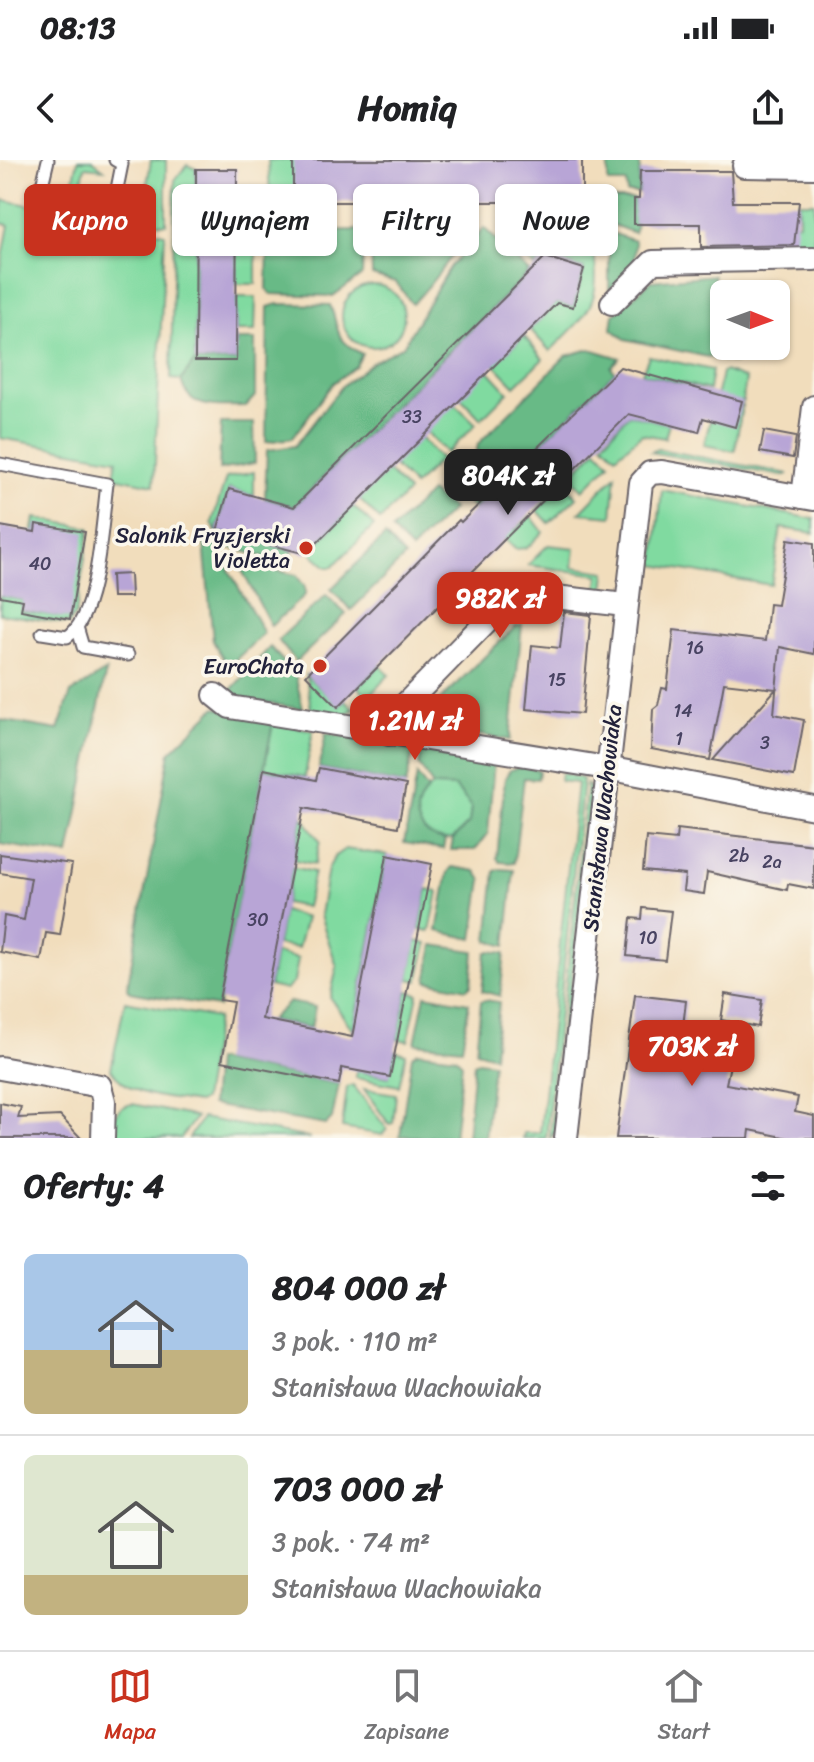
<!DOCTYPE html>
<html lang="pl">
<meta charset="utf-8">
<style>
:root{--surface:#fff;--page:#f2f2f2;--text:#202124;--muted:#757577;--line:#e0e0e0;--accent:#c8321e}
body{margin:0;font-family:Sriracha,sans-serif;background:var(--page);color:var(--text);height:100vh;display:flex;flex-direction:column;font-size:30px;white-space:nowrap}
*{box-sizing:border-box;margin:0}
p{font-size:26px;color:var(--muted)}
.icon{flex:none;width:44px;height:44px;fill:none;stroke:currentColor;stroke-width:2;stroke-linecap:round;stroke-linejoin:round}
.map{position:relative;height:978px;overflow:hidden}
.drawer{display:flex;flex-direction:column;background:var(--surface);flex:1}
.drawer>*{flex:none}
.banner{position:absolute;left:24px;top:24px;width:766px;height:72px;display:flex;gap:16px}
.needle{width:52px;rotate:91deg}
.fabs{position:absolute;left:710px;top:120px;display:grid;gap:16px}
.fabs a{display:grid;place-items:center;width:80px;height:80px;border-radius:12px;background:var(--surface);box-shadow:0 2px 6px #0004;font-size:40px}
.price{position:absolute;translate:-50% -68px;padding:0 18px;border-radius:16px;background:var(--accent);color:#fff;font-size:26px;line-height:52px;filter:drop-shadow(0 2px 4px #0008)}
.price::after{content:'';position:absolute;left:50%;top:48px;width:24px;height:18px;margin-left:-12px;background:inherit;clip-path:polygon(0 0,100% 0,50% 100%)}
.price.current{background:#222;color:#fff}
ul{padding:0;list-style:none}
li{display:flex;align-items:center;gap:24px;height:200px;padding:0 24px}
li+li{border-top:2px solid var(--line)}
li span{display:grid;place-items:center;flex:none;width:224px;height:160px;border-radius:12px;color:#555}
li>.icon{margin-inline-start:auto}
span .icon{width:96px;height:96px;fill:#fffc;stroke-width:1}
li b{font-size:34px}
h2{display:flex;justify-content:space-between;align-items:center;height:96px;padding:0 24px;font-size:34px}
.tag{padding:0 28px;border-radius:12px;background:var(--surface);box-shadow:0 2px 6px #0004;font-size:28px;line-height:72px}
.tag.current{background:var(--accent);color:#fff}
.status{display:flex;justify-content:space-between;align-items:center;height:56px;padding:0 40px;background:var(--surface);direction:ltr}
.status svg{height:22px;fill:currentColor}
header{display:flex;justify-content:space-between;align-items:center;height:104px;padding:0 24px;background:var(--surface);font-size:36px;font-weight:700}
.dock{display:flex;justify-content:space-around;align-items:center;height:112px;border-top:2px solid var(--line);background:var(--surface);font-size:22px;color:var(--muted)}
.dock a{display:grid;justify-items:center;gap:4px}
.dock .current{color:var(--accent)}
.map>svg:first-child{display:block}
.green{fill:#80daa0;stroke:#517e6e;stroke-width:2}
.forest{fill:#68ba86;stroke:#456e60;stroke-width:2}
.building{fill:#b8a5d6}
.lines{fill:none;stroke-linecap:round;stroke-linejoin:round}
.lane-casing{stroke:#6a6368;stroke-width:15}
.street-casing{stroke:#6a6368;stroke-width:26}
.lane{stroke:#fff;stroke-width:11}
.street{stroke:#fff;stroke-width:22}
.poi-dot{fill:#c8321e;stroke:#fbf7ec;stroke-width:3}
.labels{text-anchor:middle;dominant-baseline:central;stroke-width:7;stroke-linejoin:round;paint-order:stroke}
.number-label{font-size:18px;fill:#484362}
.poi-label{font-size:22px;fill:#22223b;stroke:#fbf7ec;text-anchor:end}
.street-label{font-size:22px;fill:#22223b;stroke:#fbf7ec}
</style>
<div class="status"><b>08:13</b><svg viewBox="0 0 49 12"><path d="M0 12V9h3v3zM5 12V6h3v6zM10 12V3h3v9zM15 12V0h3v12zM26 1h20v11H26zM47 4h2v5h-2z"/></svg></div>
<header><svg class="icon" aria-label="back" viewBox="0 0 24 24"><path d="M15 5l-7 7 7 7"/></svg>Homiq<svg class="icon" aria-label="share" viewBox="0 0 24 24"><path d="M12 15V3M7 8l5-5 5 5M5 13v7h14v-7"/></svg></header>
<div class="map">
<svg width="814" height="978" viewBox="0 0 814 978">
<rect width="100%" height="100%" fill="#fbf7ec"/>
<filter id="ink" filterUnits="userSpaceOnUse"><feTurbulence type="fractalNoise" baseFrequency=".0125" numOctaves="2"/><feDisplacementMap in="SourceGraphic" scale="16" xChannelSelector="R" yChannelSelector="G"/><feConvolveMatrix kernelMatrix="1 2 1 2 8 2 1 2 1" color-interpolation-filters="sRGB"/></filter>
<filter id="wash" filterUnits="userSpaceOnUse"><feTurbulence type="fractalNoise" baseFrequency=".006" numOctaves="4" result="noise"/><feDisplacementMap in="SourceGraphic" scale="32" xChannelSelector="R" yChannelSelector="G"/><feGaussianBlur stdDeviation="1.8" result="paint"/><feColorMatrix in="noise" values="0 0 0 0 0 0 0 0 0 0 0 0 0 0 0 0 0 1.4 0 .05"/><feComposite in="paint" operator="in"/></filter>
<g filter="url(#wash)">
<rect width="100%" height="100%" fill="#f1ddbc"/>
<g class="green">
<path d="M78 0H92L104 9 85 7 76 48 68 46Z"/>
<path d="M151 0H166V64L141 61Z"/>
<path d="M268 0H293L315 42 316 58 278 57 271 52Z"/>
<path d="M187 5 196 9 195 201 181 220 171 219 175 20Z"/>
<path d="M236 37 257 40 255 75H236Z"/>
<path d="M4 40 165 73 154 325 114 317 117 299 0 278V113L9 65 0 63Z"/>
<path d="M799 42H814V92H794V64L799 63Z"/>
<path d="M544 70 582 71 592 78C602 143 594 148 550 191L530 169 557 143 573 147 584 109 545 97 535 107 518 90 524 81Z"/>
<path d="M236 85 256 86V124H236Z"/>
<circle cx="373" cy="156" r="31"/>
<path d="M236 137H256L255 171H236Z"/>
<path d="M524 176 543 199 515 226 494 204Z"/>
<path d="M649 196 712 210 709 230 642 213Z"/>
<path d="M488 210 508 232 481 259 460 237Z"/>
<path d="M725 211 746 219 735 291 704 285 722 213Z"/>
<path d="M454 243 476 264 447 293 426 272Z"/>
<path d="M629 254 669 264 665 278 642 274 616 296 603 283Z"/>
<path d="M420 278 441 299 414 326 393 305Z"/>
<path d="M597 289 610 303 583 330 570 316Z"/>
<path d="M657 289 669 291 789 314 782 316 651 292Z"/>
<path d="M470 294 465 329 460 335 443 319Z"/>
<path d="M388 311 408 332 380 360 359 339Z"/>
<path d="M254 312V336L229 329 216 372 212 363 226 318Z"/>
<path d="M616 315 612 356 579 353Z"/>
<path d="M564 323 577 337 549 363 537 350Z"/>
<path d="M662 330 814 359V373L781 368 771 425 654 405Z"/>
<path d="M484 340 516 370 531 356 543 372 527 388 515 389 474 349Z"/>
<path d="M353 346 374 366 332 407H327L309 391Z"/>
<path d="M35 358 90 368 76 453 69 464 0 454V436L23 440 22 451 70 458 33 371Z"/>
<path d="M548 385 575 388 573 407 606 412 604 430 597 433 599 415 528 405Z"/>
<path d="M380 505 389 515 368 537 358 527Z"/>
<path d="M306 515 339 546 345 540 354 549 344 555 311 549Z"/>
<path d="M273 563 313 570 305 617 264 609Z"/>
<path d="M561 613 583 619 546 978H523L524 973H540L577 623 560 621Z"/>
<path d="M587 624 591 629 556 972 550 978Z"/>
<circle cx="444" cy="652" r="28"/>
<path d="M302 657 320 681 315 704 294 700Z"/>
<path d="M345 689 387 695 353 870 330 838 337 807 320 755 328 709 335 696Z"/>
<path d="M292 707 314 712 306 747 285 743Z"/>
<path d="M427 729 438 732 430 771 419 769Z"/>
<path d="M283 751 306 758 298 788 277 785Z"/>
<path d="M416 781 427 784 418 821 409 819Z"/>
<path d="M275 793 298 799 294 822 286 830 269 826Z"/>
<path d="M407 831 418 834 408 881 397 879Z"/>
<path d="M125 841 217 858 203 940 198 943C168 937 128 938 111 909Z"/>
<path d="M395 891 406 894 399 926 356 918V911L389 917Z"/>
<path d="M353 925 387 969 382 975 342 968 347 927Z"/>
<path d="M364 929 396 934 393 963 389 964Z"/>
<path d="M132 944 196 957 181 978H110C113 960 113 948 132 944Z"/>
<path d="M202 958 310 978H189Z"/>
</g>
<g class="forest">
<path d="M608 0H640L639 33H627L626 23H608Z"/>
<path d="M608 39H634L637 64 634 73 608 63Z"/>
<path d="M376 68 464 71 470 74C458 87 419 141 412 144L396 122 372 115 371 72Z"/>
<path d="M484 68 529 112 294 347 265 339 267 290 295 286 342 226 373 202 403 186 450 107Z"/>
<path d="M279 71 364 70 362 115 333 136 271 134 267 129 268 83Z"/>
<path d="M609 72 635 81 634 106 609 130Z"/>
<path d="M714 115 715 125 738 123 739 134H724V186H741L740 198 735 203 625 179 612 169 614 154 651 121Z"/>
<path d="M278 144 330 145C341 171 332 178 362 194L356 206 333 223 292 278 266 282 268 147Z"/>
<path d="M236 180H255V236L246 246C220 246 189 252 181 220L195 201H236Z"/>
<path d="M590 189 620 198 611 207 615 212 474 349 468 343 478 284 566 196Z"/>
<path d="M221 263H254L255 303 219 310Z"/>
<path d="M430 332 453 349 411 390 392 370Z"/>
<path d="M217 371 293 390 290 404 224 386Z"/>
<path d="M203 372 209 374 264 473 228 507 213 481Z"/>
<path d="M385 376 405 397 351 450 331 429Z"/>
<path d="M237 401 296 415 305 427V435L271 466Z"/>
<path d="M326 435 346 454 296 502 278 480Z"/>
<path d="M522 465 510 580 410 563 409 557 427 553 515 467Z"/>
<path d="M270 487 295 514 303 549 235 538 229 532Z"/>
<path d="M106 511 69 695 0 684V560L58 570 71 533Z"/>
<path d="M216 547 273 563 218 847 130 832 127 828 170 592Z"/>
<path d="M326 573 414 587 406 625 319 608Z"/>
<path d="M422 589 494 602 488 673 475 690H451L453 679 469 663 471 646 455 627 433 626 419 605Z"/>
<path d="M520 607 539 610 538 619 524 618 514 703 500 702 497 698 505 618 510 610Z"/>
<path d="M417 615 428 630C408 650 417 676 445 680L443 689 404 683Z"/>
<path d="M452 707 476 711 482 720 473 779 437 771 448 712Z"/>
<path d="M500 709 514 710 506 786 488 781 495 711Z"/>
<path d="M433 785 474 791 471 825 467 829 427 821Z"/>
<path d="M490 791 505 793 500 836 482 831 486 793Z"/>
<path d="M425 835 469 843 462 888 415 883Z"/>
<path d="M485 840 499 842 494 896 476 891 481 841Z"/>
<path d="M289 842 315 847 311 868 270 860Z"/>
<path d="M418 892 456 897 462 903 454 978 400 976 412 896Z"/>
<path d="M215 900 339 924 332 959 326 965 211 945Z"/>
<path d="M478 901 493 903 485 978H467L474 903Z"/>
</g>
<g id="blocks">
<g class="building">
<rect x="293" y="0" width="289" height="42"/>
<path d="M196 9H237L236 201H195Z"/>
<path d="M640 11H731L733 42H799L794 85 701 87V64H634V39H639Z"/>
<path d="M545 97 584 109 573 147 557 143 306 394 217 371 229 329 294 347Z"/>
<path d="M620 207 742 241 735 267 703 258 699 272 629 254 338 547 306 515 459 360 461 362Z"/>
<path d="M764 271 796 277 793 298 760 292Z"/>
<path d="M36 364 85 372 70 459 21 450 23 440 0 436V366L35 372Z"/>
<path d="M788 379 814 383V494L780 487 774 554 804 560 794 616 713 600 776 529 724 523 710 600 651 589 653 549 658 545 662 528 667 529 674 470 765 481 769 444 777 445Z"/>
<path d="M130 414 131 437H112L111 415Z"/>
<path d="M564 452 591 455 582 554 526 549 532 485 560 488Z"/>
<path d="M319 608 406 625 398 667 304 648 262 859 352 877 387 695 432 704 390 917 342 908 339 924 222 901 233 842 219 840 264 609 316 620Z"/>
<path d="M677 669 814 685V729L788 724 787 730 707 712 704 734 683 731 685 715 643 711 646 677 676 680Z"/>
<path d="M0 694 72 704 60 775 46 773 41 800 0 792 4 756 24 760 31 718 0 713Z"/>
<path d="M643 748 671 751 665 800 627 796 631 758 642 759Z"/>
<path d="M725 834 762 840 758 867 721 860Z"/>
<path d="M635 835 686 841 680 892 731 900 726 924 798 937 795 952 814 956V978H788L750 970 749 978H616Z"/>
<path d="M0 943 21 947 18 958 60 956 81 978H0Z"/>
</g>
</g>
</g>
<g filter="url(#ink)">
<use href="#blocks" fill-opacity="0" stroke="#6a6368" stroke-width="2"/>
<g class="lines">
<g class="lane-casing">
<g id="lane">
<path d="M39 38 48 0"/>
<path d="M111 59 122 4 115 0"/>
<path d="M0 304 107 324C102 361 98 458 67 477L42 473"/>
<path d="M78 470 83 487 128 495"/>
</g>
</g>
<g class="street-casing">
<g id="street">
<path d="M744 6 814 7"/>
<path d="M612 143 653 102 814 99"/>
<path d="M803 337 814 247"/>
<path d="M215 535 230 547 607 608 814 648"/>
<path d="M389 574 392 558 511 436 520 433 625 445"/>
<path d="M0 908 100 926 104 941 103 978"/>
<path d="M566 978 641 323 650 313 662 312 814 339"/>
</g>
</g>
<use href="#lane" class="lane"/>
<use href="#street" class="street"/>
</g>
</g>
<g class="poi-dot">
<circle cx="306" cy="388" r="8"/>
<circle cx="320" cy="506" r="8"/>
</g>
<g class="labels">
<g class="number-label">
<text x="412" y="257">33</text>
<text x="40" y="404">40</text>
<text x="695" y="488">16</text>
<text x="557" y="520">15</text>
<text x="683" y="551">14</text>
<text x="679" y="579">1</text>
<text x="765" y="583">3</text>
<text x="739" y="696">2b</text>
<text x="772" y="702">2a</text>
<text x="258" y="760">30</text>
<text x="648" y="778">10</text>
</g>
<g class="poi-label">
<text x="290" y="375">Salonik Fryzjerski<tspan x="290" dy="25">Violetta</tspan></text>
<text x="304" y="506">EuroChata</text>
</g>
<g class="street-label">
<text transform="translate(602 658) rotate(-84)">Stanisława Wachowiaka</text>
</g>
</g>
</svg>
<div class="fabs">
<a><svg class="needle" viewBox="-14 -14 28 28"><path d="M0-13l5 13h-10z" fill="#e53935"/><path d="M0 13l5-13h-10z" fill="#757577"/></svg></a>
</div>
<b class="price current" style="left:508px;top:357px">804K zł</b>
<b class="price" style="left:500px;top:480px">982K zł</b>
<b class="price" style="left:415px;top:602px">1.21M zł</b>
<b class="price" style="left:692px;top:928px">703K zł</b>
<div class="banner">
<a class="tag current">Kupno</a>
<a class="tag">Wynajem</a>
<a class="tag">Filtry</a>
<a class="tag">Nowe</a>
</div>
</div>
<section class="drawer">
<h2>Oferty: 4<svg class="icon" aria-label="filters" viewBox="0 0 24 24"><path d="M4 7h16M4 17h16"/><circle cx="9" cy="7" r="2"/><circle cx="15" cy="17" r="2"/></svg></h2>
<ul>
<li><span style="background:linear-gradient(#a9c7e8 60%,#c2b280 0)"><svg class="icon" aria-label="home" viewBox="0 0 24 24"><path d="M3 11l9-7 9 7M6 9v11h12V9"/></svg></span><div><b>804 000 zł</b><p>3 pok. · 110 m²</p><p>Stanisława Wachowiaka</p></div></li>
<li><span style="background:linear-gradient(#dfe7d0 75%,#c2b280 0)"><svg class="icon" aria-label="home" viewBox="0 0 24 24"><path d="M3 11l9-7 9 7M6 9v11h12V9"/></svg></span><div><b>703 000 zł</b><p>3 pok. · 74 m²</p><p>Stanisława Wachowiaka</p></div></li>
</ul>
</section>
<nav class="dock">
<a class="current"><svg class="icon" aria-label="map" viewBox="0 0 24 24"><path d="M3 6l6-2 6 2 6-2v14l-6 2-6-2-6 2zM9 4v14M15 6v14"/></svg>Mapa</a>
<a><svg class="icon" aria-label="saved" viewBox="0 0 24 24"><path d="M7 4h10v16l-5-4-5 4z"/></svg>Zapisane</a>
<a><svg class="icon" aria-label="home" viewBox="0 0 24 24"><path d="M3 11l9-7 9 7M6 9v11h12V9"/></svg>Start</a>
</nav>
